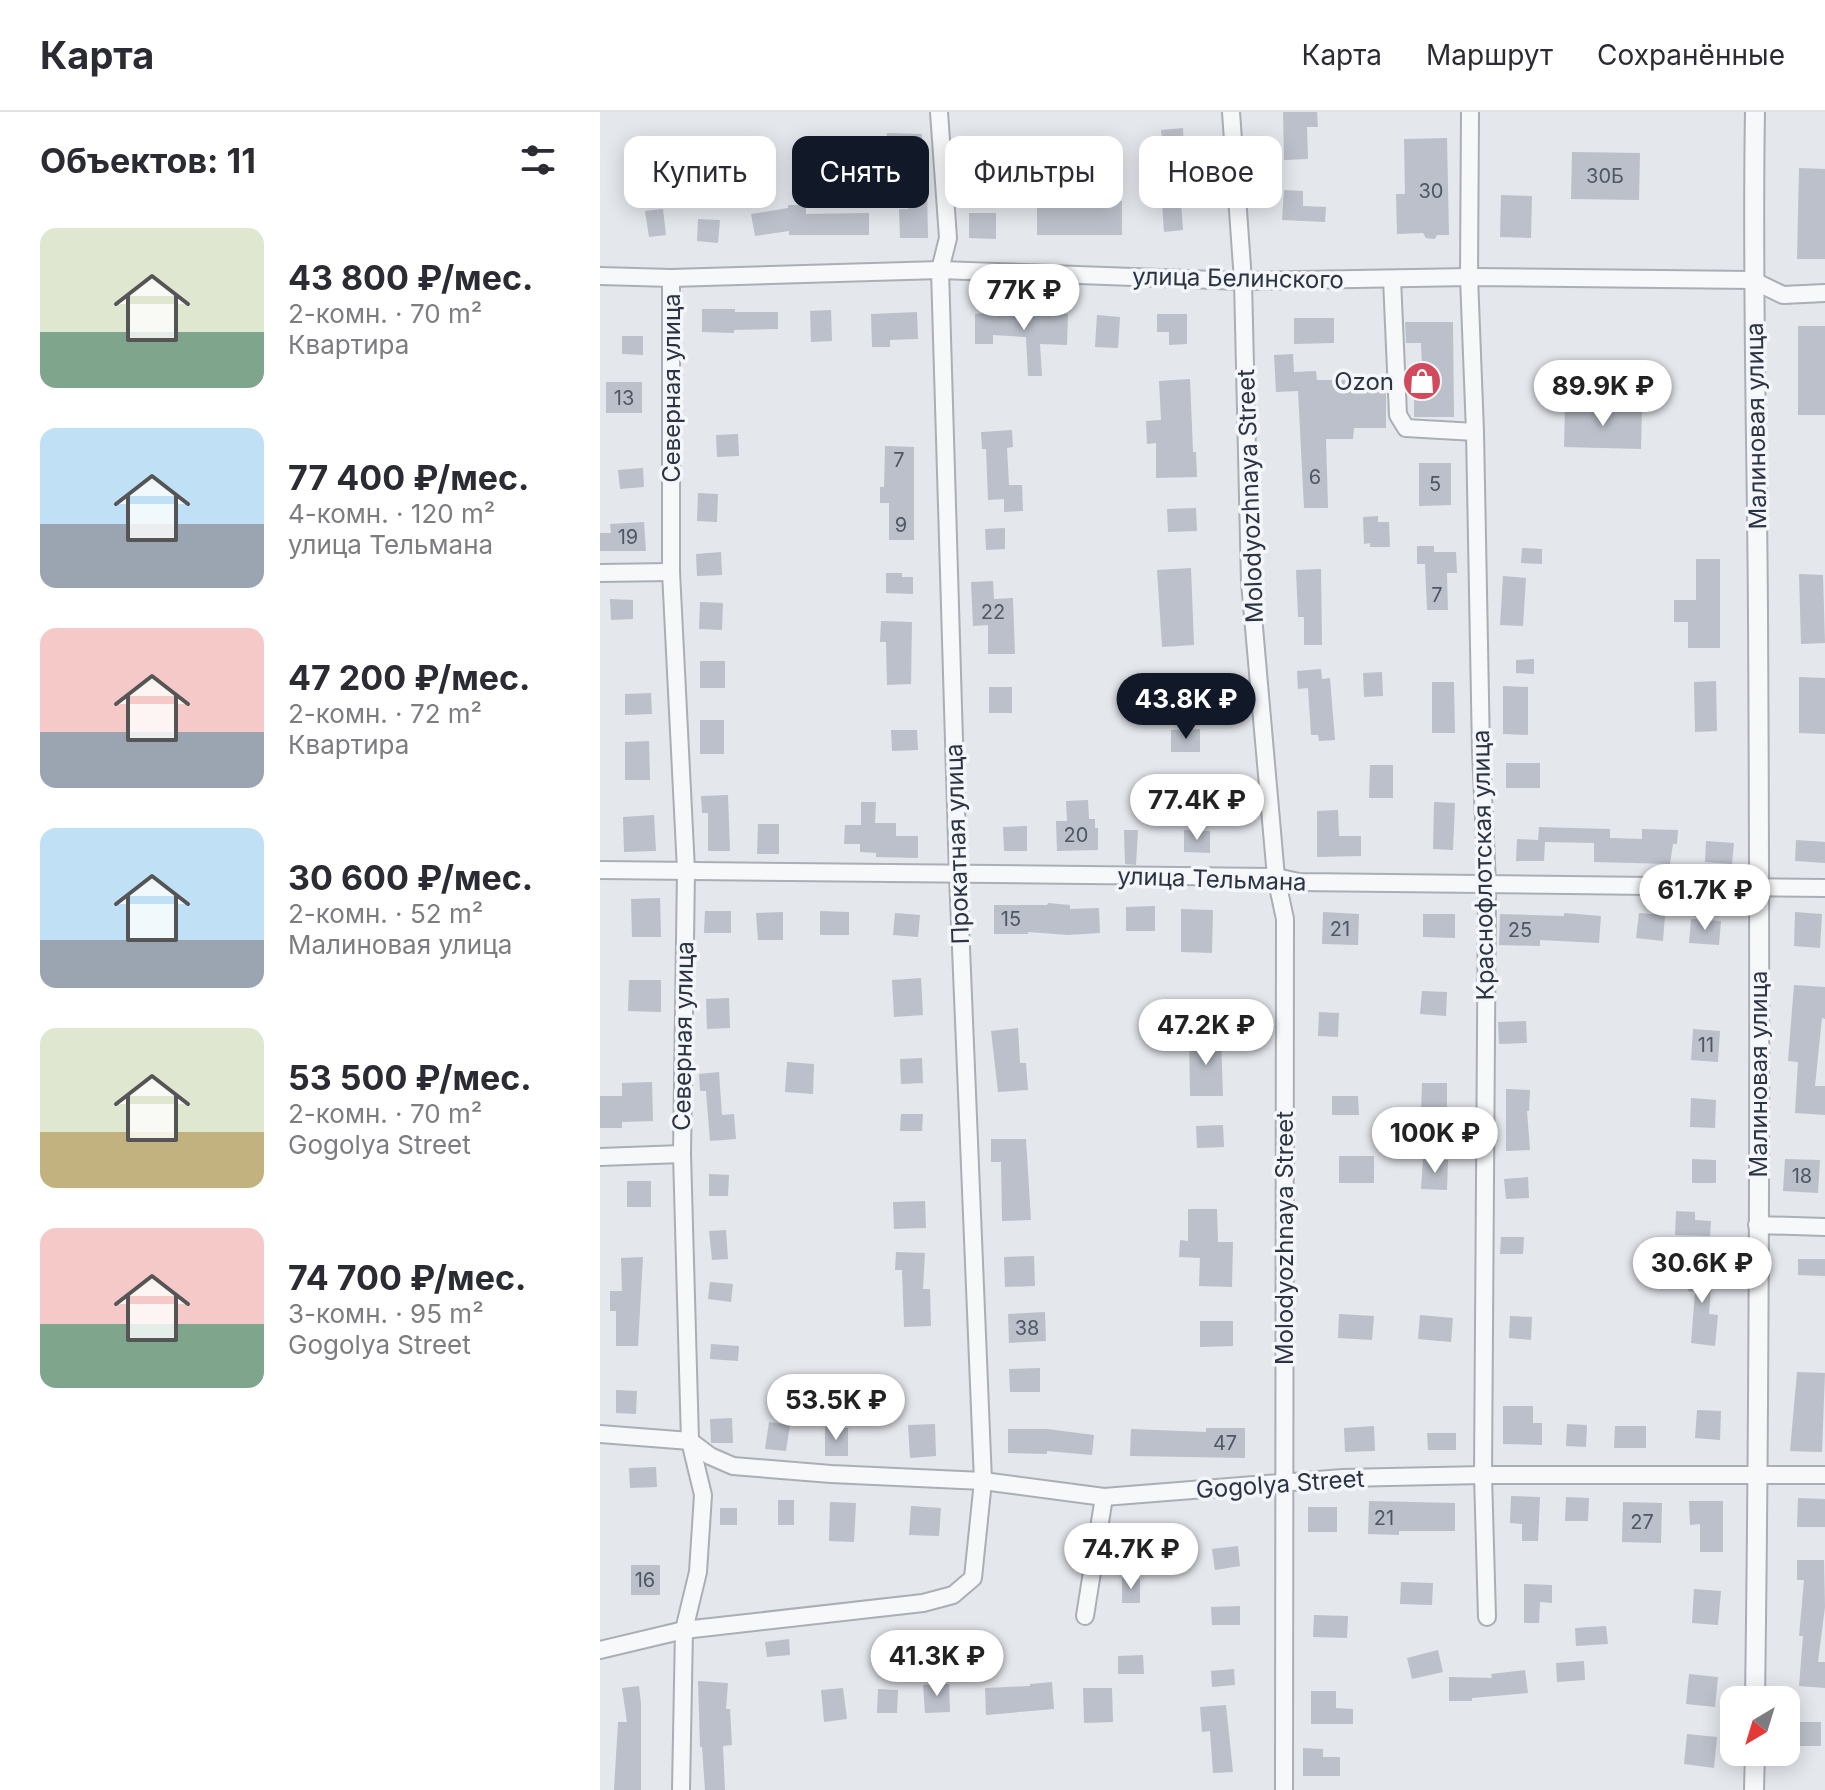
<!DOCTYPE html>
<html lang="ru">
<meta charset="utf-8">
<style>
:root{--surface:#fff;--page:#f2f2f3;--text:#2b2b33;--muted:#7c7c81;--line:#e1e1e2;--accent:#111827}
body{margin:0;font-family:Inter,sans-serif;background:var(--page);color:var(--text);height:100vh;display:flex;flex-direction:column;font-size:30px;white-space:nowrap}
*{box-sizing:border-box;margin:0}
p{font-size:26px;color:var(--muted)}
.icon{flex:none;width:44px;height:44px;fill:none;stroke:currentColor;stroke-width:2;stroke-linecap:round;stroke-linejoin:round}
.map{position:relative;flex:1;overflow:hidden}
.side{display:flex;flex-direction:column;background:var(--surface);width:600px}
.side>*{flex:none}
.banner{position:absolute;left:24px;top:24px;width:760px;height:72px;display:flex;gap:16px}
.needle{width:52px;rotate:218deg}
.fabs{position:absolute;left:1120px;top:1574px;display:grid;gap:16px}
.fabs a{display:grid;place-items:center;width:80px;height:80px;border-radius:16px;background:var(--surface);box-shadow:0 4px 20px #0003;font-size:40px}
.price{position:absolute;translate:-50% -68px;padding:0 18px;border-radius:28px;background:#fff;color:#222;font-size:26px;line-height:52px;filter:drop-shadow(0 2px 4px #0008)}
.price::after{content:'';position:absolute;left:50%;top:48px;width:24px;height:18px;margin-left:-12px;background:inherit;clip-path:polygon(0 0,100% 0,50% 100%)}
.price.current{background:var(--accent);color:#fff}
ul{padding:0;list-style:none}
li{display:flex;align-items:center;gap:24px;height:200px;padding:0 40px}
li span{display:grid;place-items:center;flex:none;width:224px;height:160px;border-radius:16px;color:#555}
li>.icon{margin-inline-start:auto}
span .icon{width:96px;height:96px;fill:#fffc;stroke-width:1}
li b{font-size:34px}
h2{display:flex;justify-content:space-between;align-items:center;height:96px;padding:0 40px;font-size:34px}
.pill{padding:0 28px;border-radius:16px;background:var(--surface);box-shadow:0 4px 20px #0003;font-size:28px;line-height:72px}
.pill.current{background:var(--accent);color:#fff}
header{display:flex;align-items:center;gap:48px;box-sizing:border-box;height:112px;padding:0 40px;background:var(--surface);border-bottom:2px solid var(--line)}
header strong{font-size:38px}
nav{display:flex;gap:44px;margin-inline-start:auto;font-size:28px}
main{display:flex;flex:1;min-height:0}
.map>svg:first-child{display:block}
.building{fill:#bbc0ca}
.lines{fill:none;stroke-linecap:round;stroke-linejoin:round}
.minor-casing{stroke:#a9aeb7;stroke-width:20}
.tertiary-casing{stroke:#a9aeb7;stroke-width:22}
.minor{stroke:#f7f8fa;stroke-width:16}
.tertiary{stroke:#f7f8fa;stroke-width:18}
.labels{text-anchor:middle;dominant-baseline:central;stroke-width:7;stroke-linejoin:round;paint-order:stroke}
.number-label{font-size:20px;fill:#4f5766}
.street-label{font-size:24px;fill:#2b3445;stroke:#f4f6f9}
.poi-label{font-size:24px;fill:#2b3445;stroke:#f4f6f9;text-anchor:end}
</style>
<header>
<strong>Карта</strong>
<nav><a>Карта</a><a>Маршрут</a><a>Сохранённые</a></nav>
</header>
<main>
<section class="side">
<h2>Объектов: 11<svg class="icon" aria-label="filters" viewBox="0 0 24 24"><path d="M4 7h16M4 17h16"/><circle cx="9" cy="7" r="2"/><circle cx="15" cy="17" r="2"/></svg></h2>
<ul>
<li><span style="background:linear-gradient(#dfe7d0 65%,#7fa58c 0)"><svg class="icon" aria-label="home" viewBox="0 0 24 24"><path d="M3 11l9-7 9 7M6 9v11h12V9"/></svg></span><div><b>43 800 ₽/мес.</b><p>2-комн. · 70 m²</p><p>Квартира</p></div></li>
<li><span style="background:linear-gradient(#bfe0f5 60%,#9aa5b1 0)"><svg class="icon" aria-label="home" viewBox="0 0 24 24"><path d="M3 11l9-7 9 7M6 9v11h12V9"/></svg></span><div><b>77 400 ₽/мес.</b><p>4-комн. · 120 m²</p><p>улица Тельмана</p></div></li>
<li><span style="background:linear-gradient(#f6c9c9 65%,#9aa5b1 0)"><svg class="icon" aria-label="home" viewBox="0 0 24 24"><path d="M3 11l9-7 9 7M6 9v11h12V9"/></svg></span><div><b>47 200 ₽/мес.</b><p>2-комн. · 72 m²</p><p>Квартира</p></div></li>
<li><span style="background:linear-gradient(#bfe0f5 70%,#9aa5b1 0)"><svg class="icon" aria-label="home" viewBox="0 0 24 24"><path d="M3 11l9-7 9 7M6 9v11h12V9"/></svg></span><div><b>30 600 ₽/мес.</b><p>2-комн. · 52 m²</p><p>Малиновая улица</p></div></li>
<li><span style="background:linear-gradient(#dfe7d0 65%,#c2b280 0)"><svg class="icon" aria-label="home" viewBox="0 0 24 24"><path d="M3 11l9-7 9 7M6 9v11h12V9"/></svg></span><div><b>53 500 ₽/мес.</b><p>2-комн. · 70 m²</p><p>Gogolya Street</p></div></li>
<li><span style="background:linear-gradient(#f6c9c9 60%,#7fa58c 0)"><svg class="icon" aria-label="home" viewBox="0 0 24 24"><path d="M3 11l9-7 9 7M6 9v11h12V9"/></svg></span><div><b>74 700 ₽/мес.</b><p>3-комн. · 95 m²</p><p>Gogolya Street</p></div></li>
</ul>
</section>
<div class="map">
<svg width="1225" height="1678" viewBox="0 0 1225 1678">
<rect width="100%" height="100%" fill="#e4e7ec"/>
<g class="building">
<path d="M683 0H717L718 15H707L708 47 684 48Z"/>
<path d="M583 16 584 35 563 36 561 18Z"/>
<path d="M287 21 322 22V43L286 42Z"/>
<path d="M847 26 849 123H837L835 127 826 126 823 121 797 122 796 82H805L804 27Z"/>
<path d="M972 40 1040 41 1039 88 971 87Z"/>
<path d="M1199 56 1225 57V147H1197Z"/>
<path d="M327 78 328 126H300L299 97H308V79Z"/>
<path d="M684 78 703 79V94L726 95 725 110 682 108Z"/>
<path d="M901 83 932 84 931 126 900 125Z"/>
<rect x="437" y="89" width="85" height="34"/>
<path d="M581 91 583 118 564 120 562 92Z"/>
<path d="M188 93H206V102L269 101V123H189V119L155 124 151 102 188 96Z"/>
<path d="M63 97 66 123 49 125 45 99Z"/>
<path d="M369 101H396V127L369 126Z"/>
<path d="M98 107 120 108 118 131 97 129Z"/>
<path d="M102 197H135V200H178V217L134 218V221L102 220Z"/>
<path d="M231 198 232 229 211 230 210 199Z"/>
<path d="M317 200 318 227 290 228V235H272L271 202Z"/>
<path d="M396 200 468 202 467 233 440 232 442 264H428L426 225 393 223V232H375V202Z"/>
<path d="M557 202H587V232L569 233V220H557Z"/>
<path d="M497 203 520 205 518 236 495 235Z"/>
<path d="M694 206H734V231L694 232Z"/>
<path d="M805 210H853L854 305H814V254H822L821 231H806Z"/>
<rect x="1198" y="214" width="27" height="89"/>
<path d="M22 224H43V243L22 242Z"/>
<path d="M693 242 694 260 716 259 717 268H753V274H786V316H754L753 327H726L728 396H704L698 279 676 280 674 243Z"/>
<path d="M590 267 593 340H596L597 365 556 366V331L547 332 546 309 561 308 559 269Z"/>
<rect x="6" y="270" width="36" height="31"/>
<path d="M965 294 1042 296 1041 337 964 335Z"/>
<path d="M412 318 413 335 407 336 409 373H422L423 399 404 400V387L388 388 386 337H382L381 320Z"/>
<path d="M138 322 139 344 117 345 116 323Z"/>
<path d="M285 334 314 335V428H289V391H280V375H284Z"/>
<path d="M819 351H851V393L819 394Z"/>
<path d="M43 356 44 375 20 377 18 358Z"/>
<path d="M98 381 118 382 117 410 97 409Z"/>
<path d="M596 396 597 419 568 420 567 397Z"/>
<path d="M778 404V410H789L790 435H770V431L764 432 763 405Z"/>
<path d="M44 410 46 439H0V421H11L10 412Z"/>
<path d="M405 416V437L386 438 385 417Z"/>
<path d="M817 434H834V440H856L857 461H847L848 498H827L825 452H817Z"/>
<path d="M922 436 942 437V452L921 451Z"/>
<path d="M121 440 122 463 97 464 96 442Z"/>
<path d="M1096 447H1120V536H1088V510H1074V488H1096Z"/>
<path d="M591 456 594 533 562 535 557 458Z"/>
<path d="M721 457 722 533H704V505H698L696 458Z"/>
<path d="M286 461H302V465H313V482L286 481Z"/>
<path d="M1199 462 1223 463 1225 531 1201 532Z"/>
<path d="M903 464 926 466 923 514 900 513Z"/>
<path d="M393 469 394 487 413 486 415 542H388V513L373 514 371 470Z"/>
<path d="M10 487 33 488V507L11 508Z"/>
<path d="M100 490 123 491 122 518 99 517Z"/>
<path d="M281 509 312 510 311 572 287 573 286 530H280Z"/>
<path d="M934 547V562L916 561V548Z"/>
<rect x="100" y="549" width="25" height="27"/>
<path d="M721 557 722 567 730 566 735 628 719 629 718 623H711L708 576 698 577 697 559Z"/>
<path d="M782 560 783 584 764 585 763 561Z"/>
<path d="M596 564 597 586 569 588 568 566Z"/>
<path d="M1199 565 1225 566V622L1199 621Z"/>
<path d="M1116 569 1117 619 1095 620 1094 570Z"/>
<path d="M832 570H854L855 621H832Z"/>
<path d="M903 574 928 575V623L903 622Z"/>
<rect x="389" y="575" width="23" height="26"/>
<path d="M51 581 52 602 25 603V582Z"/>
<rect x="100" y="608" width="24" height="34"/>
<path d="M600 617V640H571V618Z"/>
<path d="M291 618H317L318 638 292 639Z"/>
<path d="M49 629 50 668H25V630Z"/>
<rect x="906" y="651" width="34" height="25"/>
<path d="M770 653H793V686H769Z"/>
<path d="M128 683 130 739H108V701H102L101 684Z"/>
<path d="M488 688 489 707H495V716H498V738L457 739 456 709H467L466 689Z"/>
<path d="M261 690H276L275 711H296V724H318V746L276 745V741L260 740V732H244L245 713H261Z"/>
<path d="M834 690 855 691 853 738 833 737Z"/>
<path d="M738 698 739 724H761V744L717 745V699Z"/>
<path d="M54 703 56 739 24 740 23 705Z"/>
<path d="M158 712H179V742H157Z"/>
<path d="M427 714V739H404L403 715Z"/>
<path d="M939 715 1010 717V726L1042 727V717L1078 718 1077 732H1073L1070 752 994 750V731L945 730 944 749H916L917 727 938 728Z"/>
<path d="M524 718H538L536 753 525 752Z"/>
<path d="M584 718 610 719V741L584 740Z"/>
<path d="M1196 728 1225 730V751L1195 749Z"/>
<path d="M1106 729 1134 731 1132 752 1105 750Z"/>
<path d="M60 786 61 825H32L31 787Z"/>
<path d="M448 791 470 793V797L499 796 500 821 468 823 428 820V822H394V793H447Z"/>
<path d="M555 794V819H526V795Z"/>
<path d="M581 797 613 798 612 841 581 840Z"/>
<path d="M105 799H131V821H104Z"/>
<path d="M220 799 249 800V823H220Z"/>
<path d="M183 800V828H158L156 801Z"/>
<path d="M723 800 759 802 758 833 722 832Z"/>
<path d="M1195 800 1222 802 1220 836 1194 834Z"/>
<path d="M295 801 320 803 318 825 293 823Z"/>
<path d="M964 801 1001 804 999 831 940 828V834L899 833 900 802 964 804Z"/>
<path d="M1039 801 1065 803 1063 829 1036 826Z"/>
<path d="M823 802H855V826L823 825Z"/>
<path d="M1091 807 1121 809 1119 833 1089 831Z"/>
<path d="M321 866 323 903 294 905 292 868Z"/>
<path d="M29 868H61V900L28 899Z"/>
<path d="M1194 873 1225 875V907L1222 906 1215 974H1225V1003L1195 1001 1198 950 1188 949Z"/>
<path d="M822 879 847 880 846 904 820 902Z"/>
<path d="M129 886 130 916 107 917 106 887Z"/>
<path d="M719 900 739 901 738 925 718 924Z"/>
<path d="M926 909 927 931 899 932 898 910Z"/>
<path d="M418 916 420 951H426L428 978 398 980 391 919Z"/>
<path d="M1093 917 1120 919 1118 950 1091 948Z"/>
<path d="M589 925H621L623 984H590Z"/>
<path d="M322 946 323 971 301 972 300 947Z"/>
<path d="M187 950 214 952 213 982 185 980Z"/>
<path d="M119 960 122 1003 134 1002 136 1027 110 1029 106 979H100L99 962Z"/>
<path d="M52 970 53 1009 22 1010V1016H0V984H22V971Z"/>
<path d="M822 971H847V999H821Z"/>
<path d="M906 977 930 978 929 999H927L930 1038 906 1039Z"/>
<path d="M732 984H758L759 1003H732Z"/>
<path d="M1091 986 1116 988 1115 1016 1090 1015Z"/>
<path d="M301 1002H323L322 1019H300Z"/>
<path d="M623 1013 624 1035 597 1036 596 1014Z"/>
<path d="M391 1027H426L431 1108 402 1109 401 1050H391Z"/>
<rect x="739" y="1044" width="35" height="27"/>
<path d="M823 1047 848 1048 847 1078 821 1077Z"/>
<path d="M1092 1047 1116 1048V1071H1092Z"/>
<path d="M1185 1047 1220 1048 1218 1081 1183 1079Z"/>
<path d="M109 1062 129 1063 128 1084H109Z"/>
<path d="M928 1065 929 1086 906 1087 904 1067Z"/>
<rect x="27" y="1069" width="24" height="26"/>
<path d="M325 1089 326 1116 294 1117 293 1090Z"/>
<path d="M588 1097H617L618 1130H633L632 1175 599 1174 600 1146 579 1145 580 1128 588 1129Z"/>
<path d="M1076 1099 1095 1100V1108L1111 1109 1110 1124 1075 1123Z"/>
<path d="M126 1118 128 1147 112 1148 109 1119Z"/>
<path d="M901 1125H924L923 1142H900Z"/>
<path d="M296 1140 325 1141 323 1177H330L331 1214 304 1215 302 1158H295Z"/>
<path d="M434 1144 435 1174 405 1175 404 1145Z"/>
<path d="M43 1145 38 1234H16V1199H10V1179H22L21 1146Z"/>
<path d="M1198 1147H1225V1164L1198 1163Z"/>
<path d="M1090 1151 1113 1153 1109 1202 1118 1203 1115 1234 1091 1231 1095 1180 1088 1179Z"/>
<path d="M110 1170 133 1172 131 1190 108 1187Z"/>
<path d="M445 1200 446 1229 409 1231 408 1202Z"/>
<path d="M739 1202 774 1204 772 1228 738 1226Z"/>
<path d="M820 1203 853 1206 851 1230 818 1227Z"/>
<path d="M910 1204 932 1205 931 1228 909 1226Z"/>
<path d="M600 1209H633V1234L600 1235Z"/>
<path d="M111 1232 139 1234 138 1249 110 1247Z"/>
<path d="M440 1256V1280H410L409 1257Z"/>
<path d="M1197 1260 1225 1261 1222 1340 1190 1339Z"/>
<path d="M16 1278 37 1279 36 1302 16 1301Z"/>
<path d="M903 1294H933V1311H942V1333L903 1332Z"/>
<path d="M1097 1298 1121 1299 1120 1328 1095 1326Z"/>
<path d="M132 1306 133 1331H111L110 1307Z"/>
<path d="M169 1310 190 1313 186 1339 165 1337Z"/>
<path d="M335 1312 336 1344 310 1346 308 1313Z"/>
<path d="M967 1312 987 1313 986 1335 966 1334Z"/>
<path d="M774 1314 775 1339 745 1340 744 1316Z"/>
<path d="M1015 1314H1046V1336H1014Z"/>
<path d="M225 1315 248 1316V1344H225Z"/>
<path d="M606 1316H645V1346L530 1344 531 1317 606 1320Z"/>
<path d="M408 1317H447L494 1323 492 1343 447 1339V1342L408 1341Z"/>
<path d="M827 1321H856V1338H828Z"/>
<path d="M56 1355 57 1375 30 1376 29 1356Z"/>
<path d="M911 1384 940 1385 938 1429H922V1412L910 1411Z"/>
<path d="M966 1385 989 1386 988 1409H965Z"/>
<path d="M1198 1386 1225 1387V1415H1197Z"/>
<rect x="178" y="1388" width="16" height="25"/>
<path d="M769 1389 855 1391V1419H799V1423L768 1422Z"/>
<path d="M1089 1389H1123V1440H1100V1412L1090 1413Z"/>
<path d="M230 1390 256 1391 254 1430 229 1429Z"/>
<path d="M1023 1390 1062 1391 1061 1431 1022 1430Z"/>
<path d="M311 1394 341 1396 339 1424 309 1423Z"/>
<rect x="708" y="1395" width="29" height="25"/>
<rect x="120" y="1396" width="17" height="17"/>
<path d="M638 1434 640 1454 615 1458 612 1437Z"/>
<path d="M1197 1448H1224L1225 1495 1218 1550H1225V1576L1199 1574 1203 1524H1199L1204 1468H1197Z"/>
<rect x="31" y="1453" width="29" height="30"/>
<path d="M522 1466 540 1467V1491H522Z"/>
<path d="M801 1470 833 1471 832 1493 800 1492Z"/>
<path d="M924 1472 952 1473V1491L940 1490 939 1511H924Z"/>
<path d="M1094 1477 1121 1479 1118 1513 1092 1511Z"/>
<path d="M640 1494V1513H612L611 1495Z"/>
<path d="M714 1503 748 1504 747 1526 713 1525Z"/>
<path d="M1006 1514 1008 1532 976 1534 975 1516Z"/>
<path d="M189 1527 190 1543 167 1545 165 1530Z"/>
<path d="M838 1538 843 1560 812 1567 807 1546Z"/>
<path d="M543 1543 544 1562H518V1544Z"/>
<path d="M984 1549 985 1568 957 1570 956 1551Z"/>
<path d="M634 1557 635 1573 612 1575 611 1559Z"/>
<path d="M925 1558 928 1581 872 1586V1589H849V1565L892 1566 891 1562Z"/>
<path d="M1089 1562 1118 1565 1115 1595 1086 1592Z"/>
<path d="M98 1569 128 1571 126 1597H130L132 1633 123 1634 125 1678H105L102 1635H100Z"/>
<path d="M452 1570 454 1597 386 1603 385 1576 430 1574V1572Z"/>
<path d="M349 1572 350 1600 325 1601 323 1573Z"/>
<path d="M39 1574 41 1592V1678H14L18 1610H27L22 1576Z"/>
<path d="M243 1576 247 1607 224 1610 221 1578Z"/>
<path d="M483 1576H512L513 1610 484 1611Z"/>
<path d="M278 1577 298 1578 297 1601H277Z"/>
<path d="M711 1579H736V1596L753 1597V1612H711Z"/>
<path d="M626 1593 633 1660 613 1661 610 1619 602 1620 600 1595Z"/>
<rect x="1196" y="1610" width="25" height="24"/>
<path d="M1087 1622 1117 1625 1114 1656 1084 1652Z"/>
<path d="M703 1636 723 1637V1645H740V1664H703Z"/>
</g>
<g class="lines">
<g class="minor-casing">
<g id="minor">
<path d="M631 0 643 169 650 470 676 765 685 807 684 1678"/>
<path d="M870 0 869 165 875 320 881 639 887 773 883 1363 887 1505"/>
<path d="M0 164 71 166 340 158 643 169 869 165 1152 168 1183 183 1225 181"/>
<path d="M71 166V460L86 758 82 1042 90 1329 103 1383 98 1460 84 1518 81 1678"/>
<path d="M792 167 798 303 806 316 875 320"/>
<path d="M0 461 71 460"/>
<path d="M0 758 676 765 699 770 1225 776"/>
<path d="M0 1045 82 1042"/>
<path d="M1157 1113 1225 1115"/>
<path d="M0 1322 90 1329 110 1344 133 1354 231 1362 383 1369 504 1385 743 1366 883 1363H1225"/>
<path d="M485 1504 504 1385"/>
<path d="M0 1538 84 1518 323 1491 353 1483 373 1466 383 1369 358 763 340 158 348 126 339 0"/>
</g>
</g>
<g class="tertiary-casing">
<g id="tertiary">
<path d="M1155 0C1152 168 1157 335 1158 503 1160 864 1160 1226 1155 1588"/>
<path d="M1154 1678 1155 1640"/>
</g>
</g>
<use href="#minor" class="minor"/>
<use href="#tertiary" class="tertiary"/>
</g>
<defs>
<g id="shop-disc" transform="scale(2)"><circle r="9.5" fill="#d1495b" stroke="#f4f6f9"/><path d="M-5-2.5h2.3a2.7 3.5 0 0 1 5.4 0H5L5.5 6h-11ZM-1.5-2.5h3a1.5 2.3 0 0 0-3 0Z" fill="#fff"/></g>
</defs>
<g fill-rule="evenodd">
<use href="#shop-disc" x="822" y="269"/>
</g>
<g class="labels">
<g class="number-label">
<text x="1005" y="64">30Б</text>
<text x="831" y="79">30</text>
<text x="24" y="286">13</text>
<text x="299" y="348">7</text>
<text x="715" y="365">6</text>
<text x="835" y="372">5</text>
<text x="301" y="413">9</text>
<text x="28" y="425">19</text>
<text x="837" y="483">7</text>
<text x="393" y="500">22</text>
<text x="476" y="723">20</text>
<text x="411" y="807">15</text>
<text x="740" y="817">21</text>
<text x="920" y="818">25</text>
<text x="1106" y="933">11</text>
<text x="1202" y="1064">18</text>
<text x="427" y="1216">38</text>
<text x="625" y="1331">47</text>
<text x="784" y="1406">21</text>
<text x="1042" y="1410">27</text>
<text x="45" y="1468">16</text>
</g>
<g class="street-label">
<text transform="translate(638 166) rotate(1)">улица Белинского</text>
<text transform="translate(71 276) rotate(-90)">Северная улица</text>
<text transform="translate(1156 314) rotate(-91)">Малиновая улица</text>
<text transform="translate(650 384) rotate(-92)">Molodyozhnaya Street</text>
<text transform="translate(357 732) rotate(-92)">Прокатная улица</text>
<text transform="translate(883 753) rotate(-91)">Краснофлотская улица</text>
<text transform="translate(612 767) rotate(2)">улица Тельмана</text>
<text transform="translate(83 924) rotate(-89)">Северная улица</text>
<text transform="translate(1158 962) rotate(-90)">Малиновая улица</text>
<text transform="translate(684 1126) rotate(-90)">Molodyozhnaya Street</text>
<text transform="translate(680 1372) rotate(-4)">Gogolya Street</text>
</g>
<g class="poi-label">
<text x="794" y="269">Ozon</text>
</g>
</g>
</svg>
<div class="fabs">
<a><svg class="needle" viewBox="-14 -14 28 28"><path d="M0-13l5 13h-10z" fill="#e53935"/><path d="M0 13l5-13h-10z" fill="#7c7c81"/></svg></a>
</div>
<b class="price" style="left:424px;top:220px">77K ₽</b>
<b class="price" style="left:1003px;top:316px">89.9K ₽</b>
<b class="price current" style="left:586px;top:629px">43.8K ₽</b>
<b class="price" style="left:597px;top:730px">77.4K ₽</b>
<b class="price" style="left:1105px;top:820px">61.7K ₽</b>
<b class="price" style="left:606px;top:955px">47.2K ₽</b>
<b class="price" style="left:835px;top:1063px">100K ₽</b>
<b class="price" style="left:1102px;top:1193px">30.6K ₽</b>
<b class="price" style="left:236px;top:1330px">53.5K ₽</b>
<b class="price" style="left:531px;top:1479px">74.7K ₽</b>
<b class="price" style="left:337px;top:1586px">41.3K ₽</b>
<div class="banner">
<a class="pill">Купить</a>
<a class="pill current">Снять</a>
<a class="pill">Фильтры</a>
<a class="pill">Новое</a>
</div>
</div>
</main>
